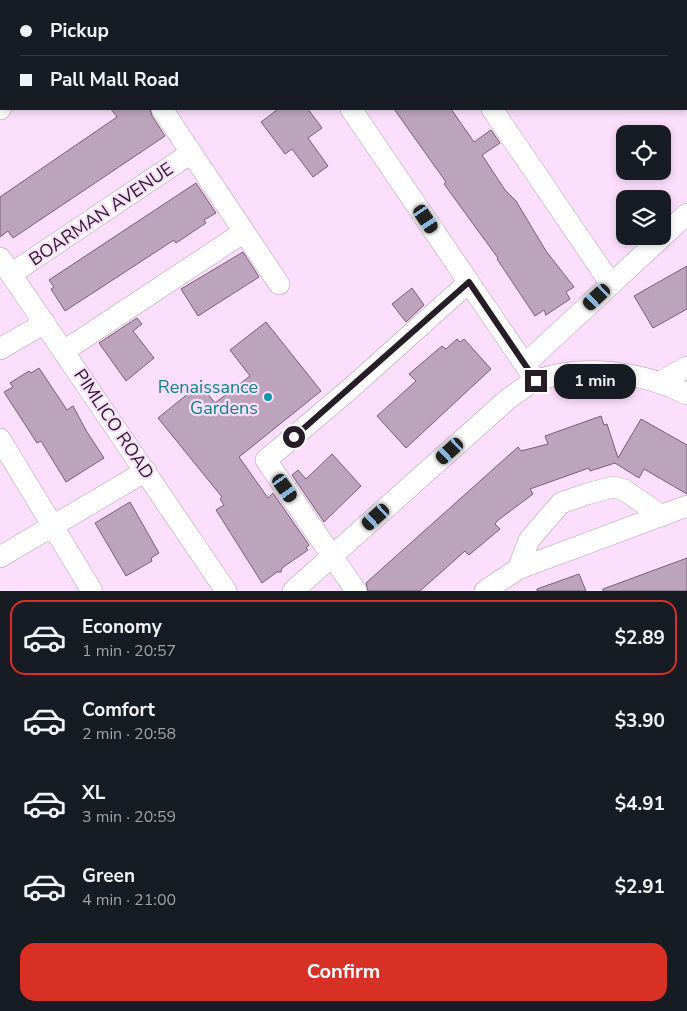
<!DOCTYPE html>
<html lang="en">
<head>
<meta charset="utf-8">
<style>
	:root { --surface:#171b24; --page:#20242c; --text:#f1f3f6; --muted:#9ea1a6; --line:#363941; --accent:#d93025 }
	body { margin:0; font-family:"Nunito Sans",sans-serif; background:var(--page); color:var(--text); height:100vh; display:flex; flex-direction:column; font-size:19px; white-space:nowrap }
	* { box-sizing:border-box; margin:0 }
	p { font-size:16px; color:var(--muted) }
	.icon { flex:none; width:28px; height:28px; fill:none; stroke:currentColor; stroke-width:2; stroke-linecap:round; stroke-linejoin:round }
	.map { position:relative; height:591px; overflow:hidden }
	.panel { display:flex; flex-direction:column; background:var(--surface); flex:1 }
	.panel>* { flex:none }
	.hud { position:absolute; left:0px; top:0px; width:688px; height:110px; box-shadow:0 2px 8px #0003; display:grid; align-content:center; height:110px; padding:0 20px; background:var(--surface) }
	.fabs { position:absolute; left:616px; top:125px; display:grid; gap:10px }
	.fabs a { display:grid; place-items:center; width:55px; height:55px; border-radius:10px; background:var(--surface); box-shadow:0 2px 8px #0003; font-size:25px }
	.end { position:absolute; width:22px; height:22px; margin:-11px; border:6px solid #271d27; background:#fff; box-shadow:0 0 0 2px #fff }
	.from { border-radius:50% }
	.bubble { position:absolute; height:35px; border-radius:15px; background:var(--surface); box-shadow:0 2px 8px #0003; font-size:16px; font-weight:700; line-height:35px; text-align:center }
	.car { position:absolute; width:15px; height:30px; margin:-15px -8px; border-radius:6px; box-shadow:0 0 4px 1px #0007; background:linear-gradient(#222 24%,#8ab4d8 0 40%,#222 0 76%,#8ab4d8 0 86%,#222 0) }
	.hud b { display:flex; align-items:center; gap:18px; height:48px; font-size:19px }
	.hud b+b { border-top:1px solid var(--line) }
	.hud i { width:12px; height:12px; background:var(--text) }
	ul { padding:9px 0 0; list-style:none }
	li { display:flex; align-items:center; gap:15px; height:75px; margin:0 10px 8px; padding:0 10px; border:2px solid transparent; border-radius:15px }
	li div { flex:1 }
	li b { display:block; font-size:19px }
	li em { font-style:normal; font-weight:700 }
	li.active { border-color:var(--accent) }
	li>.icon { width:45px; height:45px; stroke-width:1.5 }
	.action { display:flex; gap:10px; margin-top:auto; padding:10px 20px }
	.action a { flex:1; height:58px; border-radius:15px; background:var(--accent); color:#fff; font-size:20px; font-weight:700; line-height:58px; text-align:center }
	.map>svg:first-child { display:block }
</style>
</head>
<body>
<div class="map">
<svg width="687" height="591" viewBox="0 0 687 591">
	<rect width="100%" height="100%" fill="#fcdffc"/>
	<!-- building -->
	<path fill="#bca4bd" stroke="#775f78" d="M111,109H150L152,116L165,136L13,238L8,231L0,237V197L117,117Z
		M278,109H308L322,128L308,138L328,166L313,177L292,149L285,154L261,122Z
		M394,109H451L474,142L491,130L500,143L482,155L505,190L516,201L546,251L574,287L566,292L570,299L546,315L544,310L535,316L497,259L498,258L444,184L446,182Z
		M196,183L216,213L204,220L206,223L176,243L174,240L65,311L51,289L54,287L49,280Z
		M243,252L259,277L198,316L181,289Z
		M687,266V309L653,328L634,296Z
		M412,288L424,305L406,322L392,304Z
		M137,318L142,324L133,331L154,358L126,381L99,343Z
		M266,322L321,391L239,457L268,498L273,493L309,545L306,548L308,550L282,568L281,572H277L262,583L216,510L224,505L220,499L222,497L158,418L200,384L215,403L250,376L230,350Z
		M457,339L460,342L464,339L491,369L406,448L377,416L416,381L409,374L442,346L446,349Z
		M39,368L67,410L73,406L87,432L104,458L66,482L41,441L37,443L4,392L13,387L10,383L29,371L31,373Z
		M601,416L604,425L607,424L618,458L641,419L687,445V494L644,469L639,478L615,463L590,471L589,468L530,489L533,494L497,521L495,524L500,529L469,555L465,551L420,591H368L366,583L518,447L521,451L548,444L545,436Z
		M332,454L361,486L324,522L292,475L298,470L306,479Z
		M130,502L159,553L151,558L152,561L126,576L95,523Z
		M687,558V591H603V589Z
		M579,574L586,591H537V589Z"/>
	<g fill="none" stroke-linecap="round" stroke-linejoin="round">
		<!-- minor casing -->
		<g stroke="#b89db9" stroke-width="22">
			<path id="minor" d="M90,0V1
				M277,0L278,1
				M418,0V1
				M454,0L459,1
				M635,0V1
				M119,1L121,0
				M686,47H687
				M0,55L1,54
				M0,109L1,108
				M162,109L279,284
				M351,109L536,381
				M492,109L611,284
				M0,258L226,591
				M11,274L191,153
				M0,349L45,323
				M64,351L244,232
				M525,364L687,214
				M660,382L687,367
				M0,439L92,591
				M0,557L146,471
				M518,569L529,540L561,503L587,494L613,487L624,490L662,516
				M293,591L508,399C517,393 527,384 538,380C584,364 643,372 687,394
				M356,591L266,460L350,389L469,282
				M485,591L518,569L687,506"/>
		</g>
		<!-- minor -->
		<use href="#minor" stroke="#fff" stroke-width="21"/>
	</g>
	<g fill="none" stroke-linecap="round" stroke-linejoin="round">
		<!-- route -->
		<path stroke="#271d27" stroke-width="6" d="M294,437L469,282L536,381"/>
	</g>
	<!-- markers -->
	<circle fill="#0f9aa8" stroke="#fcdffc" stroke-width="2" cx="268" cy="397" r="5"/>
	<g text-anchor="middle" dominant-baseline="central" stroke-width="4.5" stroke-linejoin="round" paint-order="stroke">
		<!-- street labels -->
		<g font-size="18" fill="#271d27" stroke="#fcdffc">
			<text transform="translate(101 214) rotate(-34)">BOARMAN AVENUE</text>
			<text transform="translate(114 424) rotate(56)">PIMLICO ROAD</text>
		</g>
		<!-- culture labels -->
		<g font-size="18" fill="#0d838f" stroke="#fcdffc" text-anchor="end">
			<text x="258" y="387">Renaissance<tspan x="258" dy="21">Gardens</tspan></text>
		</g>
	</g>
</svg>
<div class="fabs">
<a><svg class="icon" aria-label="locate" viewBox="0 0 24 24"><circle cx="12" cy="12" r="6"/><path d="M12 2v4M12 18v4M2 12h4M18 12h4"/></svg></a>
<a><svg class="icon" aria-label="layers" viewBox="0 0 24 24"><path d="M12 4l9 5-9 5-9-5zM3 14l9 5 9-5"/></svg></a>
</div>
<i class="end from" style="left:294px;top:437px"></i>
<i class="end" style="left:536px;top:381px"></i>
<div class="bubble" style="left:554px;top:364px;width:82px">1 min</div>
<i class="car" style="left:426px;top:219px;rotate:146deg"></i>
<i class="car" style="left:597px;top:297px;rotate:227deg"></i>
<i class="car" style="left:450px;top:451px;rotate:228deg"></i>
<i class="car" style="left:285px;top:488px;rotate:145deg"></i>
<i class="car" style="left:376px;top:517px;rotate:228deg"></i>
<div class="hud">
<b><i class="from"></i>Pickup</b>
<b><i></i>Pall Mall Road</b>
</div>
</div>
<section class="panel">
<ul>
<li class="active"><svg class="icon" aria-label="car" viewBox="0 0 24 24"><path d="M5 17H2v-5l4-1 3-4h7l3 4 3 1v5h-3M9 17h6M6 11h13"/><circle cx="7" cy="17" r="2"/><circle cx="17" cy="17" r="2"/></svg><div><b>Economy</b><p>1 min · 20:57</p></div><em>$2.89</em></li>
<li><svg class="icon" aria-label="car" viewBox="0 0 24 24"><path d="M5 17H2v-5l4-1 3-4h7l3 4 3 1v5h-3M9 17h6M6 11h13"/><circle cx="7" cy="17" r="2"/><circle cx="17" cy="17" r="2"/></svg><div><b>Comfort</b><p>2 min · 20:58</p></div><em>$3.90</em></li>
<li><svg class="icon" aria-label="car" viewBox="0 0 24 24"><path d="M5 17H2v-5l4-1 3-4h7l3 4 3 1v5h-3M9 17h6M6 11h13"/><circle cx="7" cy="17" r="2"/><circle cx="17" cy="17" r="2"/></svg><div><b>XL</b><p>3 min · 20:59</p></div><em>$4.91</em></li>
<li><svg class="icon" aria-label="car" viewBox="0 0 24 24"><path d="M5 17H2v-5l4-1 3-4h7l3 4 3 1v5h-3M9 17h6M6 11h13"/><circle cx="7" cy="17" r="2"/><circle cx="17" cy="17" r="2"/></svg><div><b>Green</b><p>4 min · 21:00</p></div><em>$2.91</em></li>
</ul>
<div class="action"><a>Confirm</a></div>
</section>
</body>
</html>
